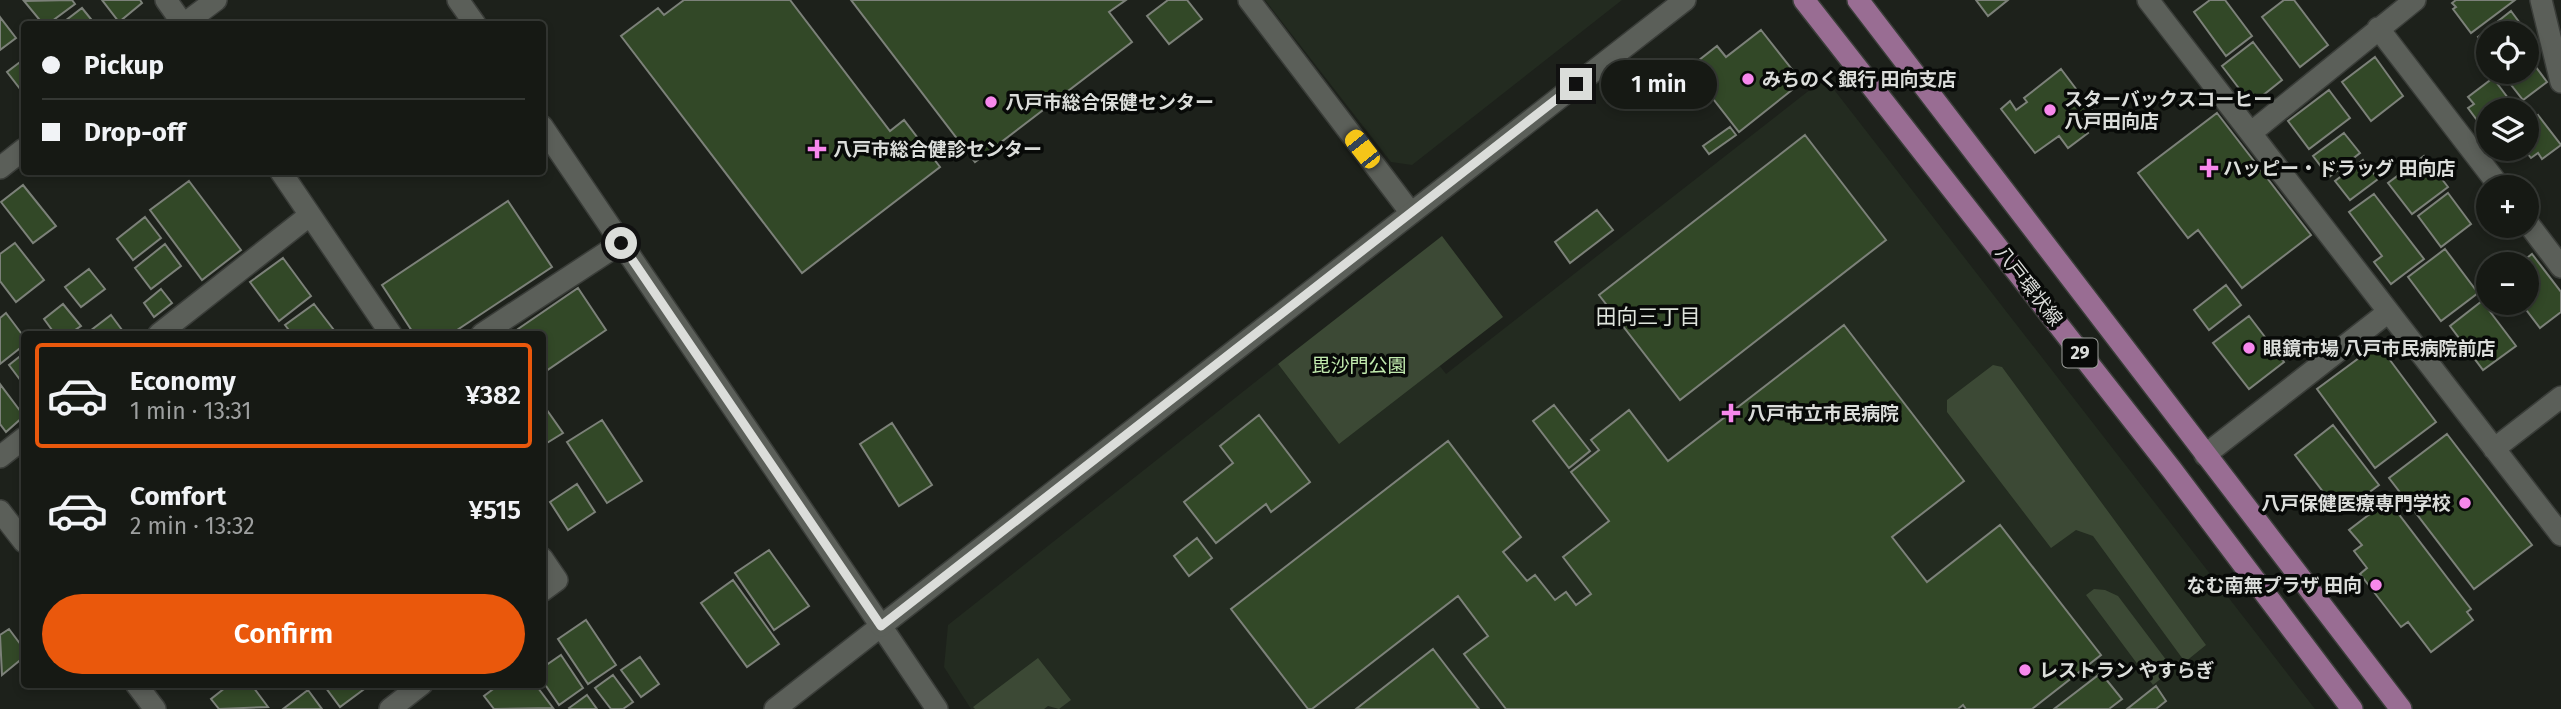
<!DOCTYPE html>
<html lang="en">
<head>
<meta charset="utf-8">
<style>
	:root { --surface:#161914; --page:#232622; --text:#f1f3f6; --muted:#9ea0a0; --line:#353834; --accent:#ea580c }
	body { margin:0; font-family:"Fira Sans","Noto Sans JP",sans-serif; background:var(--page); color:var(--text); height:100vh; display:flex; flex-direction:column; font-size:26px; white-space:nowrap }
	* { box-sizing:border-box; margin:0 }
	p { font-size:23px; color:var(--muted) }
	.icon { flex:none; width:38px; height:38px; fill:none; stroke:currentColor; stroke-width:2; stroke-linecap:round; stroke-linejoin:round }
	.map { position:relative; flex:1; overflow:hidden }
	.panel { position:absolute; left:21px; top:331px; width:525px; height:357px; display:flex; flex-direction:column; background:var(--surface); border-radius:7px; box-shadow:0 4px 10px #0003,0 0 0 2px var(--line) }
	.panel>* { flex:none }
	.hud { position:absolute; left:21px; top:21px; width:525px; height:154px; border-radius:7px; box-shadow:0 4px 10px #0003,0 0 0 2px var(--line); display:grid; align-content:center; height:154px; padding:0 21px; background:var(--surface) }
	.tools { position:absolute; left:2476px; top:21px; display:grid; gap:14px }
	.tools a { display:grid; place-items:center; width:63px; height:63px; border-radius:50%; background:var(--surface); box-shadow:0 4px 10px #0003,0 0 0 2px var(--line); font-size:35px }
	.end { position:absolute; width:32px; height:32px; margin:-16px; border:9px solid #dbddda; background:#111; box-shadow:0 0 0 4px #111 }
	.from { border-radius:50% }
	.bubble { position:absolute; height:49px; border-radius:24px; background:var(--surface); box-shadow:0 4px 10px #0003,0 0 0 2px var(--line); font-size:23px; font-weight:600; line-height:49px; text-align:center }
	.car { position:absolute; width:21px; height:42px; margin:-21px -10px; border-radius:9px; box-shadow:0 0 5px 2px #0007; background:linear-gradient(#f5c518 24%,#345 0 40%,#f5c518 0 76%,#345 0 86%,#f5c518 0) }
	.hud b { display:flex; align-items:center; gap:24px; height:66px; font-size:26px }
	.hud b+b { border-top:2px solid var(--line) }
	.hud i { width:18px; height:18px; background:var(--text) }
	ul { padding:12px 0 0; list-style:none }
	li { display:flex; align-items:center; gap:21px; height:105px; margin:0 14px 10px; padding:0 7px; border:4px solid transparent; border-radius:7px }
	li div { flex:1 }
	li b { display:block; font-size:26px }
	li em { font-style:normal; font-weight:600 }
	li.active { border-color:var(--accent) }
	li>.icon { width:63px; height:63px; stroke-width:1.5 }
	.action { display:flex; gap:14px; margin-top:auto; padding:14px 21px }
	.action a { flex:1; height:80px; border-radius:42px; background:var(--accent); color:#fff; font-size:28px; font-weight:600; line-height:80px; text-align:center }
	.map>svg:first-child { display:block }
</style>
</head>
<body>
<div class="map">
<svg width="2561" height="709" viewBox="0 0 2561 709">
	<rect width="100%" height="100%" fill="#1d211b"/>
	<!-- built -->
	<path fill="#232b20" d="M1265,0H1622L1412,165L1391,162Z
		M1825,78L2315,709H971L944,667L948,625L1278,364L1339,443L1439,365L1446,374Z"/>
	<!-- green -->
	<path fill="#3c4935" d="M1442,236L1503,317L1339,444L1278,364Z
		M1993,365L2002,367L2206,645L2185,662L2093,536L2076,530L2051,548L1947,412V400Z
		M2094,589L2105,590L2118,596L2173,669L2153,685L2086,595Z
		M1038,658L1071,700L1059,709L1048,706L1044,709H975L973,707Z"/>
	<!-- building -->
	<path fill="#324827" stroke="#7c8179" stroke-width="2" d="M72,0L75,4L48,24H43L24,1Z
		M102,0H140L142,3L119,22Z
		M684,0H790L890,131L904,120L940,167L802,273L621,36L658,8L664,15Z
		M851,0H1126L1109,12L1132,42L975,162Z
		M1168,0H1187L1202,19L1169,44L1147,16Z
		M1976,0H2008L1988,16Z
		M2210,0H2225L2252,36L2226,56L2194,12Z
		M2284,0H2294L2328,45L2300,67L2262,17Z
		M2456,0H2515L2471,33L2453,9L2456,7L2452,3Z
		M82,8L95,24H61Z
		M2511,11L2531,38L2527,41V33H2488V51L2478,37Z
		M0,17L16,38L0,50Z
		M1761,30L1802,82L1739,132L1689,68L1717,46L1726,57Z
		M2253,42L2282,80L2257,100L2250,91L2244,95L2222,66Z
		M2527,55L2547,82L2523,100L2501,72H2527Z
		M2375,57L2403,96L2371,121L2342,82Z
		M24,59V94L7,72Z
		M2061,69L2092,110L2079,121L2088,133L2068,148L2059,136L2035,153L2001,109L2010,101L2016,110L2027,102L2024,98Z
		M2493,78L2517,110H2488V128L2485,131L2468,108L2474,104L2468,97Z
		M2329,90L2350,118L2309,149L2288,121Z
		M2217,113L2311,235L2242,288L2198,230L2188,238L2138,173Z
		M2538,115L2561,145L2542,159L2538,153L2531,158L2524,149H2527V123Z
		M1730,127L1736,135L1709,154L1703,146Z
		M2344,133L2360,153L2329,177L2313,156Z
		M1805,135L1886,240L1680,400L1599,295Z
		M2424,156L2448,187L2412,214L2388,183Z
		M2363,160L2378,179L2350,200L2335,181Z
		M189,181L241,250L202,280L150,210Z
		M23,185L56,226L33,243L1,202Z
		M2448,193L2471,224L2441,247L2418,216Z
		M2374,194L2424,259L2391,284L2374,262L2382,256L2349,212Z
		M508,201L552,267L451,334H414L382,285Z
		M1597,210L1613,230L1570,263L1555,242Z
		M145,217L161,238L133,260L117,239Z
		M15,243L44,280L16,302L0,281V254Z
		M165,244L181,266L151,289L135,268Z
		M2445,249L2478,293L2441,321L2408,277Z
		M2532,254L2561,292V312L2540,328L2521,303H2527V264H2519Z
		M283,258L311,296L279,321L250,282Z
		M89,269L105,289L81,307L65,287Z
		M2226,285L2241,305L2209,330L2194,310Z
		M578,288L606,330L546,371L542,365V334H521L518,329Z
		M161,289L172,303L154,317L144,303Z
		M2482,301L2516,346L2483,370L2450,326Z
		M63,304L81,326L69,334H55L44,319Z
		M314,304L337,334H292L285,325Z
		M6,313L24,337V345L0,364V318Z
		M111,315L125,334H86Z
		M2249,316L2284,362L2249,389L2213,343Z
		M1844,325L1964,481L1892,537L1927,582L2000,525L2101,655L2032,709H1966L1963,705L1958,709H1506L1464,654L1488,636L1458,596L1312,709H1308L1231,609L1448,441L1521,537L1503,552L1527,581L1535,575L1555,600L1566,592L1576,605L1591,594L1563,557L1609,521L1571,472L1599,450L1591,440L1629,410L1668,461Z
		M2378,344L2436,422L2375,468L2317,389Z
		M24,353V385L9,365Z
		M0,384L24,416L6,432L0,424Z
		M542,403L563,433L542,446Z
		M1554,405L1590,451L1569,468L1533,421Z
		M1259,415L1310,482L1271,512L1266,504L1216,543L1184,502L1233,463L1220,446Z
		M602,420L642,481L607,503L567,442Z
		M892,423L932,485L899,506L860,444Z
		M2333,425L2379,485L2340,514L2295,455Z
		M2447,434L2532,545L2474,589L2389,478Z
		M577,484L595,512L568,530L550,502Z
		M2388,500L2471,609L2467,612L2473,620L2431,652L2408,622L2401,627L2360,574L2367,568L2354,551L2362,545L2349,530Z
		M1197,538L1212,558L1189,576L1174,556Z
		M769,550L809,606L774,630L735,573Z
		M733,580L779,644L747,667L701,603Z
		M586,620L616,665L588,684L558,639Z
		M9,629L24,649V657L2,675L0,635Z
		M1433,649L1479,709H1356Z
		M561,655L583,688L559,705L542,680V668Z
		M640,657L659,684L641,697L621,670Z
		M2101,673L2122,699L2109,709H2054Z
		M613,675L633,702L623,709H611L595,688Z
		M230,684H251L268,707L219,709L211,699Z
		M323,684H371L340,707Z
		M500,684H535L553,708L494,709L484,696Z
		M2156,686L2166,701L2156,709H2127Z
		M308,690L322,709H283Z
		M587,695L597,709H570L569,708Z"/>
	<g fill="none" stroke-linecap="round" stroke-linejoin="round">
		<!-- street casing -->
		<g stroke="#3a3d39" stroke-width="24">
			<path id="street" d="M166,0L183,24
				M1249,0L1411,213
				M2148,0L2561,535
				M2541,0L2561,82
				M184,24L216,0
				M2378,28L2500,187
				M2252,132L2415,0
				M0,168L24,149
				M281,172L391,334
				M2527,222L2561,267
				M159,334L310,215
				M482,334L621,243
				M2494,449L2561,397
				M2205,455L2387,313
				M0,457L24,438
				M0,511L24,542
				M542,558L557,580L542,591
				M136,684L155,709
				M390,709L422,684
				M775,709L881,626L937,709"/>
		</g>
		<!-- secondary casing -->
		<g stroke="#3a3d39" stroke-width="24">
			<path id="secondary" d="M458,0L475,24
				M542,126L881,626L1685,0"/>
		</g>
		<!-- primary casing -->
		<g stroke="#3a3d39" stroke-width="24">
			<path id="primary" d="M1804,0L2172,470L2352,709
				M1858,0L2401,709"/>
		</g>
		<!-- street -->
		<use href="#street" stroke="#5b5f59" stroke-width="21"/>
		<!-- secondary -->
		<use href="#secondary" stroke="#5b5f59" stroke-width="21"/>
		<!-- primary -->
		<use href="#primary" stroke="#996d93" stroke-width="21"/>
	</g>
	<g fill="none" stroke-linecap="round" stroke-linejoin="round">
		<!-- route -->
		<path stroke="#dbddda" stroke-width="9" d="M621,243L881,626L1576,84"/>
	</g>
	<!-- markers -->
	<g fill="#f788ec" stroke="#080a08" stroke-width="2.5">
		<circle cx="1748" cy="79" r="7"/>
		<circle cx="991" cy="102" r="7"/>
		<circle cx="2050" cy="110" r="7"/>
		<path d="M813.5 138.5h7v7h7v7h-7v7h-7v-7h-7v-7h7z"/>
		<path d="M2205.5 157.5h7v7h7v7h-7v7h-7v-7h-7v-7h7z"/>
		<circle cx="2249" cy="348" r="7"/>
		<path d="M1727.5 402.5h7v7h7v7h-7v7h-7v-7h-7v-7h7z"/>
		<circle cx="2465" cy="503" r="7"/>
		<circle cx="2376" cy="585" r="7"/>
		<circle cx="2025" cy="670" r="7"/>
	</g>
	<g text-anchor="middle" dominant-baseline="central" stroke-width="7" stroke-linejoin="round" paint-order="stroke">
		<!-- shield labels -->
		<rect fill="#080a08" stroke="#9c9e9b" stroke-width="2" x="2062.5" y="338.5" width="35" height="29" rx="5"/>
		<g font-size="18" font-weight="bold" fill="#dbddda">
			<text x="2080" y="353">29</text>
		</g>
		<!-- poi labels -->
		<g font-size="19" font-weight="bold" fill="#dbddda" stroke="#080a08" text-anchor="start">
			<text x="1762" y="79">みちのく銀行 田向支店</text>
			<text x="2064" y="99">スターバックスコーヒー<tspan x="2064" dy="22">八戸田向店</tspan></text>
			<text x="1005" y="102">八戸市総合保健センター</text>
			<text x="833" y="149">八戸市総合健診センター</text>
			<text x="2223" y="168">ハッピー・ドラッグ 田向店</text>
			<text x="2263" y="348">眼鏡市場 八戸市民病院前店</text>
			<text x="1747" y="413">八戸市立市民病院</text>
			<text x="2451" y="503" text-anchor="end">八戸保健医療専門学校</text>
			<text x="2362" y="585" text-anchor="end">なむ南無プラザ 田向</text>
			<text x="2039" y="670">レストラン やすらぎ</text>
		</g>
		<!-- street labels -->
		<g font-size="19" fill="#dbddda" stroke="#080a08">
			<text transform="translate(2029 286) rotate(52)">八戸環状線</text>
		</g>
		<!-- park labels -->
		<g font-size="19" fill="#c1eaae" stroke="#080a08">
			<text x="1359" y="365">毘沙門公園</text>
		</g>
		<!-- neighbourhood labels -->
		<g font-size="21" fill="#dfe4dc" stroke="#080a08">
			<text x="1648" y="317">田向三丁目</text>
		</g>
	</g>
</svg>
<div class="tools">
<a><svg class="icon" aria-label="locate" viewBox="0 0 24 24"><circle cx="12" cy="12" r="6"/><path d="M12 2v4M12 18v4M2 12h4M18 12h4"/></svg></a>
<a><svg class="icon" aria-label="layers" viewBox="0 0 24 24"><path d="M12 4l9 5-9 5-9-5zM3 14l9 5 9-5"/></svg></a>
<a>+</a>
<a>−</a>
</div>
<i class="end from" style="left:621px;top:243px"></i>
<i class="end" style="left:1576px;top:84px"></i>
<div class="bubble" style="left:1601px;top:60px;width:116px">1 min</div>
<i class="car" style="left:1362px;top:149px;rotate:322deg"></i>
<div class="hud">
<b><i class="from"></i>Pickup</b>
<b><i></i>Drop-off</b>
</div>
<section class="panel">
<ul>
<li class="active"><svg class="icon" aria-label="car" viewBox="0 0 24 24"><path d="M5 17H2v-5l4-1 3-4h7l3 4 3 1v5h-3M9 17h6M6 11h13"/><circle cx="7" cy="17" r="2"/><circle cx="17" cy="17" r="2"/></svg><div><b>Economy</b><p>1 min · 13:31</p></div><em>¥382</em></li>
<li><svg class="icon" aria-label="car" viewBox="0 0 24 24"><path d="M5 17H2v-5l4-1 3-4h7l3 4 3 1v5h-3M9 17h6M6 11h13"/><circle cx="7" cy="17" r="2"/><circle cx="17" cy="17" r="2"/></svg><div><b>Comfort</b><p>2 min · 13:32</p></div><em>¥515</em></li>
</ul>
<div class="action"><a>Confirm</a></div>
</section>
</div>
</body>
</html>
